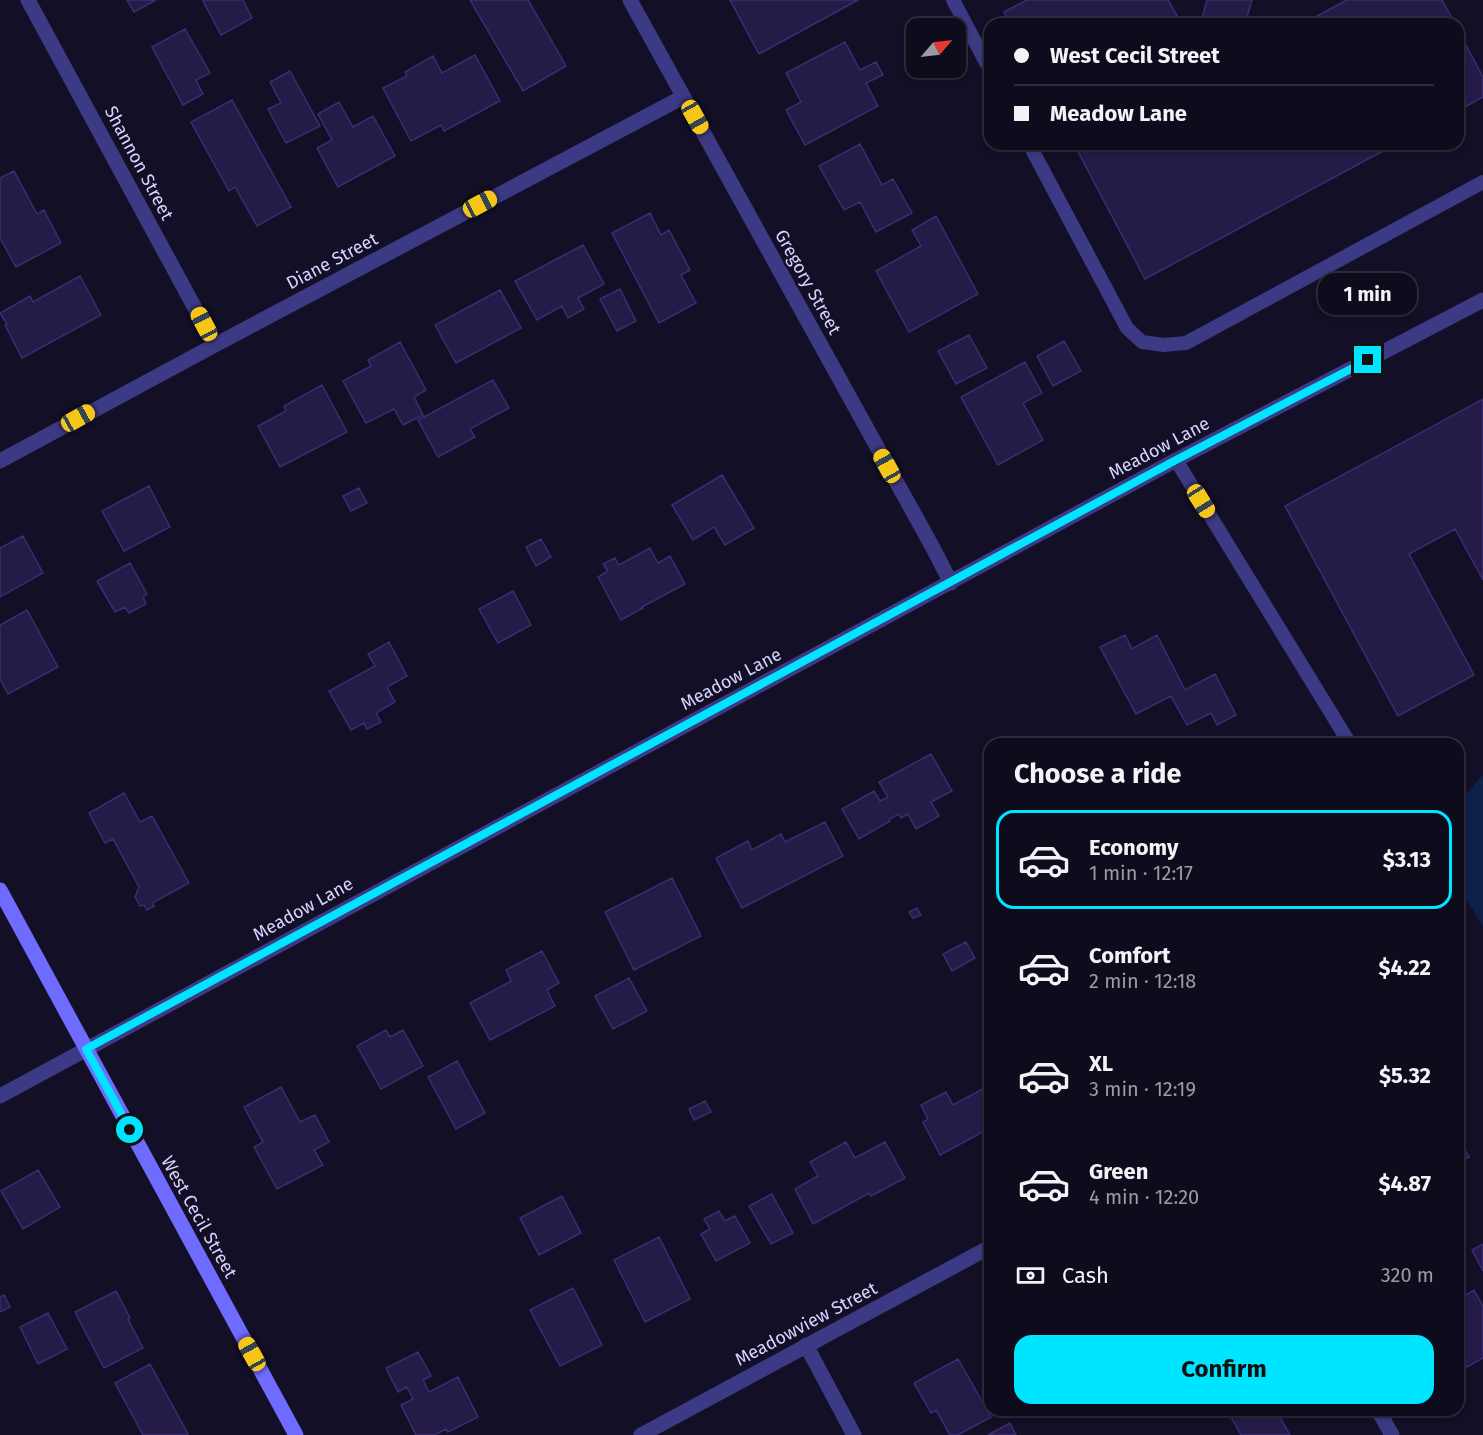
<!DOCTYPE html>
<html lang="en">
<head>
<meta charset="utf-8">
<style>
	:root { --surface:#0e0b1c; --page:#171425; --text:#f1f3f6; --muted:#9b9ba3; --line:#2e2b3b; --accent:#00e5ff }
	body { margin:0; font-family:"Fira Sans",sans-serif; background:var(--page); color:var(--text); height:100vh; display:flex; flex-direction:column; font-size:22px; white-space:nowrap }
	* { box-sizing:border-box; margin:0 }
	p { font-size:20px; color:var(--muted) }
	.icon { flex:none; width:33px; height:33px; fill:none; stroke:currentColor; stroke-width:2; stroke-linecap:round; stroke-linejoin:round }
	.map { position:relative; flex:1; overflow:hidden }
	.side { position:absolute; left:984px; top:738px; width:480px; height:678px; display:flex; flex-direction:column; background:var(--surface); border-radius:18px; box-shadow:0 3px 9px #0003,0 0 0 2px var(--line) }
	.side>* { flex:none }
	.hud { position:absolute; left:984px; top:18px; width:480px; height:132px; border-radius:18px; box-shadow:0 3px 9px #0003,0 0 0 2px var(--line); display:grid; align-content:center; height:132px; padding:0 30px; background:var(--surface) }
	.needle { width:39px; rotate:62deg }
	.controls { position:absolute; left:906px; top:18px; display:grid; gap:12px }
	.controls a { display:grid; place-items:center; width:60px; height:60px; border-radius:12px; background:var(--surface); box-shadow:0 3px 9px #0003,0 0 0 2px var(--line); font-size:30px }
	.end { position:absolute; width:27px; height:27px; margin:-14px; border:8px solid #00e5ff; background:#111; box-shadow:0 0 0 3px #111 }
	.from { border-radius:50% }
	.bubble { position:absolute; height:42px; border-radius:18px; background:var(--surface); box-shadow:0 3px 9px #0003,0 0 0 2px var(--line); font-size:20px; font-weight:700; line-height:42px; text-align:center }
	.car { position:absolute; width:18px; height:36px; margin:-18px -9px; border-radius:8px; box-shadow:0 0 4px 2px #0007; background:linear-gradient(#f5c518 24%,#345 0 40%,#f5c518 0 76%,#345 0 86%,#f5c518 0) }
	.hud b { display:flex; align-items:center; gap:21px; height:57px; font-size:22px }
	.hud b+b { border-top:2px solid var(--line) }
	.hud i { width:15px; height:15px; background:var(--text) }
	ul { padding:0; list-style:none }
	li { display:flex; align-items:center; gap:18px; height:99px; margin:0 12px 9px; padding:0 18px; border:3px solid transparent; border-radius:18px }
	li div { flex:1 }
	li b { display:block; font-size:22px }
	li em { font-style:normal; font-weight:700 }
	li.current { border-color:var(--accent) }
	li>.icon { width:54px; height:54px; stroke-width:1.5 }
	h2 { padding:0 30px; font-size:27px; line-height:72px }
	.pay { display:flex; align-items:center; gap:15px; height:66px; padding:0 30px; font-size:22px }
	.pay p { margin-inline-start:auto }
	.action { display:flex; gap:12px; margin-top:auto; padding:12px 30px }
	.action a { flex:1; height:69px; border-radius:18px; background:var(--accent); color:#111; font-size:24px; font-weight:700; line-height:69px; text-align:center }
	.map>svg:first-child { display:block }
</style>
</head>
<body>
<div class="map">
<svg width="1483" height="1435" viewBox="0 0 1483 1435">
	<rect width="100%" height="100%" fill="#130f26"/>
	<!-- water -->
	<path fill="#0c2248" d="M1483,775V926L1458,887V803Z"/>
	<!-- building -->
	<path fill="#241b47" stroke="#3b2d73" stroke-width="1.5" d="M127,0H156L134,12Z
		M206,0H243L252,18L221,35L203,1Z
		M470,0H528L566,66L523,91Z
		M730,0H858L759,54Z
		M1027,0H1168L1182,24H1011L1004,12Z
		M1207,0H1252L1245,24H1191L1202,18Z
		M1347,0H1442L1455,24H1302Z
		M185,29L210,73L196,80L203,94L183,105L152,47Z
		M1458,30L1483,77V97L1458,111Z
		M845,42L860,70L876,62L883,75L866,83L878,106L805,145L786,110L801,102L786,73Z
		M475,55L500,101L444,131L441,125L411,141L383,88L407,76L405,72L433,56L442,73Z
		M290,71L320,126L286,143L268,109L281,103L270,82Z
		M232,100L291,207L257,226L235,187L229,191L191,122Z
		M339,102L353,127L373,116L395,156L338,187L317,148L332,140L318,114Z
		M860,144L882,185L893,179L912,213L876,232L860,202L844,210L819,166Z
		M1074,144H1396L1145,279Z
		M14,171L37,214L44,210L61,243L16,267L0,238V178Z
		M650,213L661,235L669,230L690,270L681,275L696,303L659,323L612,233Z
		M936,216L978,294L909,332L876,271L921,246L912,230Z
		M583,245L604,284L578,298L584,309L568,318L562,306L537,320L515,281Z
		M80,276L101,315L22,358L5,325L7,324L0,313L30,296L33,302Z
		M620,289L636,321L617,331L600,299Z
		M500,290L521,328L456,363L435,325Z
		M969,335L987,368L956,384L938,351Z
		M1064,341L1081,371L1053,386L1037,356Z
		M400,342L426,390L414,397L423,415L403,425L394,409L366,423L343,381L371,366L368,360Z
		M1025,362L1042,393L1023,403L1043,440L998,465L961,397Z
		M493,380L509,408L470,429L475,437L438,457L418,420Z
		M322,385L347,432L280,467L258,426L286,411L284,406Z
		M1483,399V580L1455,529L1409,554L1474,675L1398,716L1285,506Z
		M722,475L754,528L725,545L714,527L693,540L672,505Z
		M149,486L170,527L124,551L102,511Z
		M359,488L367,503L351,511L343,496Z
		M23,536L43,573L0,597V548Z
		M541,539L551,557L536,566L526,547Z
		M650,548L658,563L670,556L685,584L642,607L643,608L621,620L598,577L608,571L603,564L615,558L619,565Z
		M130,563L147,594L143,597L146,604L129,613L125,607L115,612L97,581Z
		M513,591L531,625L498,643L479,609Z
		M27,610L58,667L8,694L0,679V625Z
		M1125,635L1132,649L1157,635L1185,690L1215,674L1236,715L1217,725L1211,713L1187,725L1171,696L1136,714L1100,647Z
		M389,642L407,676L387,687L395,702L376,713L381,722L367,729L364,723L351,730L329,691L375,666L368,654Z
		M931,754L952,791L931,802L939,816L916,829L908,814L901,818L899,814L889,819L890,821L859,839L842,809L874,791L880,801L888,797L879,782Z
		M124,793L140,822L152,816L189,883L152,903L154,906L147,910L144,905L140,906L135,897L139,887L113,839L105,843L89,813Z
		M825,822L843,856L742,908L716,858L748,841L752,850L781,834L785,842Z
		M672,878L701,936L634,970L605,912Z
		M917,908L921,915L913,918L909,912Z
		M966,942L975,958L952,971L943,954Z
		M542,951L559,983L547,990L555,1006L490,1040L470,1003L511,981L506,970Z
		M629,978L647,1011L613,1029L595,996Z
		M386,1030L390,1037L403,1030L423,1066L381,1089L357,1046Z
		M457,1061L485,1113L456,1129L428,1077Z
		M990,1085V1128L940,1155L923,1122L928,1119L921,1105L946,1092L953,1105Z
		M281,1087L300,1122L315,1115L329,1142L314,1150L323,1165L277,1189L254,1147L263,1142L244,1107Z
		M705,1101L711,1112L694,1120L689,1109Z
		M1458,1136L1469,1157L1458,1163Z
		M846,1142L855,1158L885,1142L905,1178L871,1196L869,1193L813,1224L795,1189L818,1176L810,1162Z
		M38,1170L60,1207L23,1229L1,1191Z
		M772,1194L793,1233L771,1244L749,1206Z
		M562,1196L581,1233L539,1255L520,1218Z
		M719,1211L725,1221L735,1216L750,1243L716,1261L701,1234L710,1229L704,1219Z
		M659,1237L690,1299L645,1322L614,1260Z
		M1483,1244V1271L1472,1250Z
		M573,1288L602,1345L560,1366L530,1310Z
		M1474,1290L1483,1306V1358L1467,1367L1458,1352V1300Z
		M116,1291L130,1318L128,1319L143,1348L104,1368L75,1312Z
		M4,1295L10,1307L0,1312V1297Z
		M48,1313L67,1349L38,1364L20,1327Z
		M418,1352L431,1376L423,1380L429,1392L458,1377L478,1417L448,1432L446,1429L434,1435H416L401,1405L413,1399L407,1387L398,1392L386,1368Z
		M958,1359L991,1417L958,1435H950L936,1410L931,1413L914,1383Z
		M150,1364L188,1434L186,1435H143L115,1383Z
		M1227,1410H1276L1290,1435H1241Z
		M1010,1423L1016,1435H988Z"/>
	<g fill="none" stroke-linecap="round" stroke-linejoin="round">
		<!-- lane -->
		<path stroke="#3d3a85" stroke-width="14" d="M953,0L990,70
			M1029,144L1127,328L1142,342L1164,345L1186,343L1483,182
			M1176,460L1350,744"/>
		<!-- street -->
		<path stroke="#3d3a85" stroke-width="15" d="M28,0L215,345
			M630,0L933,548L951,583
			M0,461L215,345L683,97
			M0,1096L1176,460L1483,300
			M806,1345L854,1435
			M1378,1410L1392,1435
			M641,1435L990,1247"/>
		<!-- secondary -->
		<path stroke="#6f6bff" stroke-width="15" d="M0,890L296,1435"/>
	</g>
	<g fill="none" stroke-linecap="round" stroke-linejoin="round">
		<!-- route -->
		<path stroke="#00e5ff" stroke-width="8" d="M130,1130L86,1049L1176,460L1368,360"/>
	</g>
	<g text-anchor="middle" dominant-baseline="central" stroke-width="5" stroke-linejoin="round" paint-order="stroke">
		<!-- street labels -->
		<g font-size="18" fill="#d9d4ff" stroke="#130f26">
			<text transform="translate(139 163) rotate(62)">Shannon Street</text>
			<text transform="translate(332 261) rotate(-28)">Diane Street</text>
			<text transform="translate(808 282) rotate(61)">Gregory Street</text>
			<text transform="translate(1159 448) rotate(-28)">Meadow Lane</text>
			<text transform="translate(731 679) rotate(-28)">Meadow Lane</text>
			<text transform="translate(303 909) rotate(-29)">Meadow Lane</text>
			<text transform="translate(199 1217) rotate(61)">West Cecil Street</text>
			<text transform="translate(806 1324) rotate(-28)">Meadowview Street</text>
		</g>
	</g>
</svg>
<div class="controls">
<a><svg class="needle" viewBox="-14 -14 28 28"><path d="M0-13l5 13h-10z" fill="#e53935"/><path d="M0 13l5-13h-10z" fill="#9b9ba3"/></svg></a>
</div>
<i class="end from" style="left:130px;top:1130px"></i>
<i class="end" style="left:1368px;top:360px"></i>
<div class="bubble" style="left:1318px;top:273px;width:99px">1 min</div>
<i class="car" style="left:695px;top:117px;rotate:151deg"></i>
<i class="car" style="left:480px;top:204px;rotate:62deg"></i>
<i class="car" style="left:204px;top:324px;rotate:332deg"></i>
<i class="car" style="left:78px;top:418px;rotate:61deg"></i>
<i class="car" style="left:887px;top:466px;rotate:331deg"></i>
<i class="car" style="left:1201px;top:501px;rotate:148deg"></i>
<i class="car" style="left:252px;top:1354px;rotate:331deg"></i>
<div class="hud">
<b><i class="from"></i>West Cecil Street</b>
<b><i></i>Meadow Lane</b>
</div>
<section class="side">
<h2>Choose a ride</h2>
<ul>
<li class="current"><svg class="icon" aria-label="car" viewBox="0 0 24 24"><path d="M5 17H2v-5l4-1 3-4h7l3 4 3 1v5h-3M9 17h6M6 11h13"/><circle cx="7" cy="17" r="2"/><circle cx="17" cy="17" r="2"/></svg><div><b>Economy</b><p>1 min · 12:17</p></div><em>$3.13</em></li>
<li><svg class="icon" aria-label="car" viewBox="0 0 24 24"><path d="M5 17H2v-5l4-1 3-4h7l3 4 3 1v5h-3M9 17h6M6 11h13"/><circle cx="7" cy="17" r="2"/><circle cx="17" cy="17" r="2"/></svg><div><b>Comfort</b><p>2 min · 12:18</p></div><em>$4.22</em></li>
<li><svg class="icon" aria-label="car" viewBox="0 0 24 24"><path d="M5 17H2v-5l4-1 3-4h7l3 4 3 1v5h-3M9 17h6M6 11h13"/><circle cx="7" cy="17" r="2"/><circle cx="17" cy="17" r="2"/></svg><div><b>XL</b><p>3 min · 12:19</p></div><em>$5.32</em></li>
<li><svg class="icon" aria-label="car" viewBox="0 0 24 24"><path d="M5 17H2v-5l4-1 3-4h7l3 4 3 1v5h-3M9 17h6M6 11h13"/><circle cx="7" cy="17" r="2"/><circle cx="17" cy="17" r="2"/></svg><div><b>Green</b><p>4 min · 12:20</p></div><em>$4.87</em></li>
</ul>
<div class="pay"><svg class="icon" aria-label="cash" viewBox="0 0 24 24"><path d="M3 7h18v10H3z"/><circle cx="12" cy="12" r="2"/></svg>Cash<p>320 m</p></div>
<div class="action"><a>Confirm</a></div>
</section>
</div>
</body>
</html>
